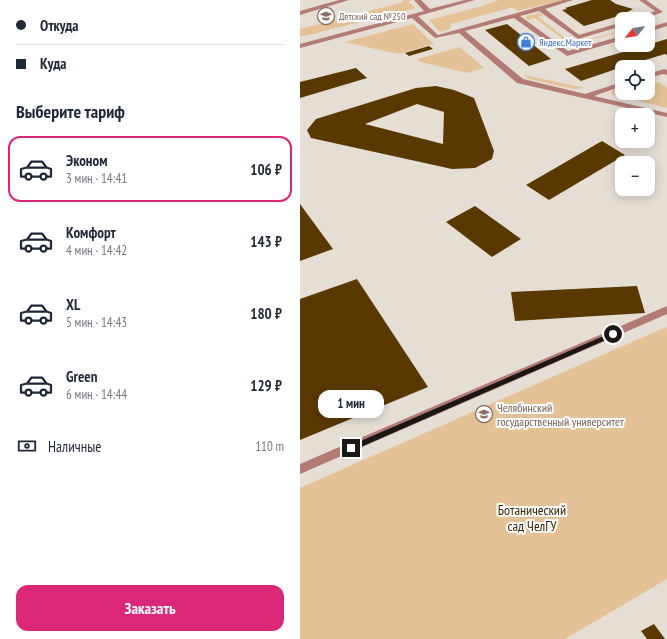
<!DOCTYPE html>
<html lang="ru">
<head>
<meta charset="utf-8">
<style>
	:root { --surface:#fff; --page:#f6f6f7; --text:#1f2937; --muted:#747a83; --line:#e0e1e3; --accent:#db2777 }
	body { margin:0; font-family:"PT Sans Narrow",sans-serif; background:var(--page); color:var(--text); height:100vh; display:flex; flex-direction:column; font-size:15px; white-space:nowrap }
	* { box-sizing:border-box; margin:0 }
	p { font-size:13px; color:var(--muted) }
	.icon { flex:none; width:22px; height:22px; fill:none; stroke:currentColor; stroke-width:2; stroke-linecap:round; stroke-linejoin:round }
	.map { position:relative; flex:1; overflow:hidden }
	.details { display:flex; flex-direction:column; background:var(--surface); width:300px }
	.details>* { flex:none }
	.banner { display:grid; align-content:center; height:88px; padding:0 16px; background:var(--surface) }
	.needle { width:26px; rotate:240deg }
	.buttons { position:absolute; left:315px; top:12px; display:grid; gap:8px }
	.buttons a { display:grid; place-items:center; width:40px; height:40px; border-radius:8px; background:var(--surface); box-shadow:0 2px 10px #0003; font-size:20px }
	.end { position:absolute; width:18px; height:18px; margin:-9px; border:5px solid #1a1714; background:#fff; box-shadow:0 0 0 2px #fff }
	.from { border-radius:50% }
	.bubble { position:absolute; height:28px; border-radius:12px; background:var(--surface); box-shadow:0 2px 10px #0003; font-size:13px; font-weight:600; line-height:28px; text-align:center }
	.banner b { display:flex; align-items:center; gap:14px; height:38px; font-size:15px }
	.banner b+b { border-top:1px solid var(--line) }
	.banner i { width:10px; height:10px; background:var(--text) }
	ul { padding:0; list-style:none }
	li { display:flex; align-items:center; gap:12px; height:66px; margin:0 8px 6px; padding:0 8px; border:2px solid transparent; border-radius:12px }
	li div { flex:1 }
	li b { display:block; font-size:15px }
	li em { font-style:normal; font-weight:600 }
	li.on { border-color:var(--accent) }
	li>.icon { width:36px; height:36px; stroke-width:1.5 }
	h2 { padding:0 16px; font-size:18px; line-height:48px }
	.pay { display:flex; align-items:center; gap:10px; height:44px; padding:0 16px; font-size:15px }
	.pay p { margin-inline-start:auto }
	.button { display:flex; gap:8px; margin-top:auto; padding:8px 16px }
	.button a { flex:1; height:46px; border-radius:12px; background:var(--accent); color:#fff; font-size:16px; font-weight:600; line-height:46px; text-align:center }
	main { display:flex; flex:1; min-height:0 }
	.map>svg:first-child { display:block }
</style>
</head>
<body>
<main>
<section class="details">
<div class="banner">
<b><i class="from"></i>Откуда</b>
<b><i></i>Куда</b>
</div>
<h2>Выберите тариф</h2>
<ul>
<li class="on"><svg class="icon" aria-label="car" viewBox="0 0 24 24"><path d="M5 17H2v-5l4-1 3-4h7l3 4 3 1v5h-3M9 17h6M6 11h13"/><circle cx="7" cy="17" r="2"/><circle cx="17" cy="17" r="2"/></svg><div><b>Эконом</b><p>3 мин · 14:41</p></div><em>106 ₽</em></li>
<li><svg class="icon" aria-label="car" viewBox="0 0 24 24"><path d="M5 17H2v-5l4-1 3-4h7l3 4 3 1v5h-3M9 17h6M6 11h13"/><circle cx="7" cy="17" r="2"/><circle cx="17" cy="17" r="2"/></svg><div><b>Комфорт</b><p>4 мин · 14:42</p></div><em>143 ₽</em></li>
<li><svg class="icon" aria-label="car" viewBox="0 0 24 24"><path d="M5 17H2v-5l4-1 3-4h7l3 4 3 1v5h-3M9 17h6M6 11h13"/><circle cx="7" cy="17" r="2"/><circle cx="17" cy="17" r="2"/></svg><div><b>XL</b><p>5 мин · 14:43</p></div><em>180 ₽</em></li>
<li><svg class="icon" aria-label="car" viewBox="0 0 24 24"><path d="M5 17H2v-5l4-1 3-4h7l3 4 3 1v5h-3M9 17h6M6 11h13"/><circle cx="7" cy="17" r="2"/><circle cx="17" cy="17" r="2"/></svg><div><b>Green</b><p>6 мин · 14:44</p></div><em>129 ₽</em></li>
</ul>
<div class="pay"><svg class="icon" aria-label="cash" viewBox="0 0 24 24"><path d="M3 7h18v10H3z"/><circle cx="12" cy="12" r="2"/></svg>Наличные<p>110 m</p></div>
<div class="button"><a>Заказать</a></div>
</section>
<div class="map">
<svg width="367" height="639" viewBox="0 0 367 639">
	<rect width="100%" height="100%" fill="#e4ded5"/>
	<!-- green -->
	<path fill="#e4c296" d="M102,0H111L108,2L116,8L0,37V29L104,2Z
		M198,0H263L218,11L213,7L151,24L150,29L140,32L129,20L183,6Z
		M239,13L244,15L238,17L273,44L322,30V31L272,46L235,18L228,20L226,19V16Z
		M113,24L134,44L98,54L45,42Z
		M160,47L184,68L167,73L121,62L117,59Z
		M224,75L285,88L274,89L229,79Z
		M353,81L356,83L359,82L367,88V108L335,100L336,98L320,94L319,96L313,95L311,92L314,89C323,96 337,93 348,93V83Z
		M366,327L367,329V579L265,639H0V488Z"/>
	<!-- building -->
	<path fill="#593901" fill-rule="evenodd" d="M292,0H310L316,4L333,9L322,15L284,26L262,10L267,9L265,8Z
		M207,24L251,59L229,66L185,30Z
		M367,39V55L365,54L322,67L281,81L265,69Z
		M129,46L133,49L109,56L105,53Z
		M56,68L67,78L0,98V82Z
		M136,86L154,90L174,98L194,151L192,159L175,168L152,169L11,138L7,130L16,119L116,88ZM117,104L144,112L143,144L65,124Z
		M302,141L325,155L249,200L226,185Z
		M0,204L33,249L0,261Z
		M175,206L221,239L192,257L146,222Z
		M57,279L128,387L0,440V299Z
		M337,286L345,313L215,321L211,292Z
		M354,624L365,639H347L341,631Z"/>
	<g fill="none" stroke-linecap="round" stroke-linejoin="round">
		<!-- minor -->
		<path fill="#b37b74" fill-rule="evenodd" d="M39,0H49L0,15V11Z
			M114,0H121L130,9L165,0H175L118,16L138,35L263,0H273L245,9L279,35L322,22V26L278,39L239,11L220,16L268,51L322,36V40L267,56L214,18L165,31L223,79L285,94L322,82V86L294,96L367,113V117L217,83L159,33L135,38L112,18L0,48V44L124,11Z
			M339,0H346L363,12L344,19H334L355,11Z
			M367,22V26L348,32V28Z
			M364,69L367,70V75L363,74L348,78V74Z
			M367,306V314L0,474V464Z"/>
	</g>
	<!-- route -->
	<path fill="#1a1714" d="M313,332L316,334L315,336L54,450H49L48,448L49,446Z"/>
	<!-- icons -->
	<defs>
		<g id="school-ring" transform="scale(0.9)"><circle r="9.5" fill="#fff" stroke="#8d6e63" stroke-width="1.5"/><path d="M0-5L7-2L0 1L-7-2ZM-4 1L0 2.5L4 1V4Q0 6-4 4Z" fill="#8d6e63"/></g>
		<g id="shop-ring" transform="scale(0.9)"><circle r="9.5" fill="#fff" stroke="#3f7fe0" stroke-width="1.5"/><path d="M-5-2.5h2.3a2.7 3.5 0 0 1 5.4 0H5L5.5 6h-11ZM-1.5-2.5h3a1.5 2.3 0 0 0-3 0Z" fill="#3f7fe0"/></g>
		<g id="university-ring" transform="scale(0.9)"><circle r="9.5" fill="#fff" stroke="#8d6e63" stroke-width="1.5"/><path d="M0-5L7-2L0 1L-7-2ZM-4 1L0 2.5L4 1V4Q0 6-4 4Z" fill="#8d6e63"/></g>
	</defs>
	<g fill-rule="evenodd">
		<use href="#school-ring" x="26" y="16"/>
		<use href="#shop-ring" x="226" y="42"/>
		<use href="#university-ring" x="184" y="414"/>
	</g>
	<g text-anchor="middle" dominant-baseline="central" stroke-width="4" stroke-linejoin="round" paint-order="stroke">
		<!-- far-education labels -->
		<g font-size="10" fill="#785e54" stroke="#fff" text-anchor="start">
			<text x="39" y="16">Детский сад №250</text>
		</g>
		<!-- far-shop labels -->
		<g font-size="10" fill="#366cbe" stroke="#fff" text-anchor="start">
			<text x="239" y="42">Яндекс.Маркет</text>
		</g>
		<!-- education labels -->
		<g font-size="12" fill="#785e54" stroke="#fff" text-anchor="start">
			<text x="197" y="407">Челябинский<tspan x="197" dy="14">государственный университет</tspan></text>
		</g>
		<!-- near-park labels -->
		<g font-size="14" fill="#3a2609" stroke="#fff">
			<text x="232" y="510">Ботанический<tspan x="232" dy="16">сад ЧелГУ</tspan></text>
		</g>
	</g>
</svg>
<div class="buttons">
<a><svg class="needle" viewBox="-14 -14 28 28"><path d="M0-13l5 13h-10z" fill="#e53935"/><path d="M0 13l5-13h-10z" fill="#747a83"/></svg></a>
<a><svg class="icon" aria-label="locate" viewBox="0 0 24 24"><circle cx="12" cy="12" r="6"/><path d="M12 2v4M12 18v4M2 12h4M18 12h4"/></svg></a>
<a>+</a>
<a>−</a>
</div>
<i class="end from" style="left:313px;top:334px"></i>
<i class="end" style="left:51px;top:448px"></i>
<div class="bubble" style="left:18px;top:390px;width:66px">1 мин</div>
</div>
</main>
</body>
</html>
